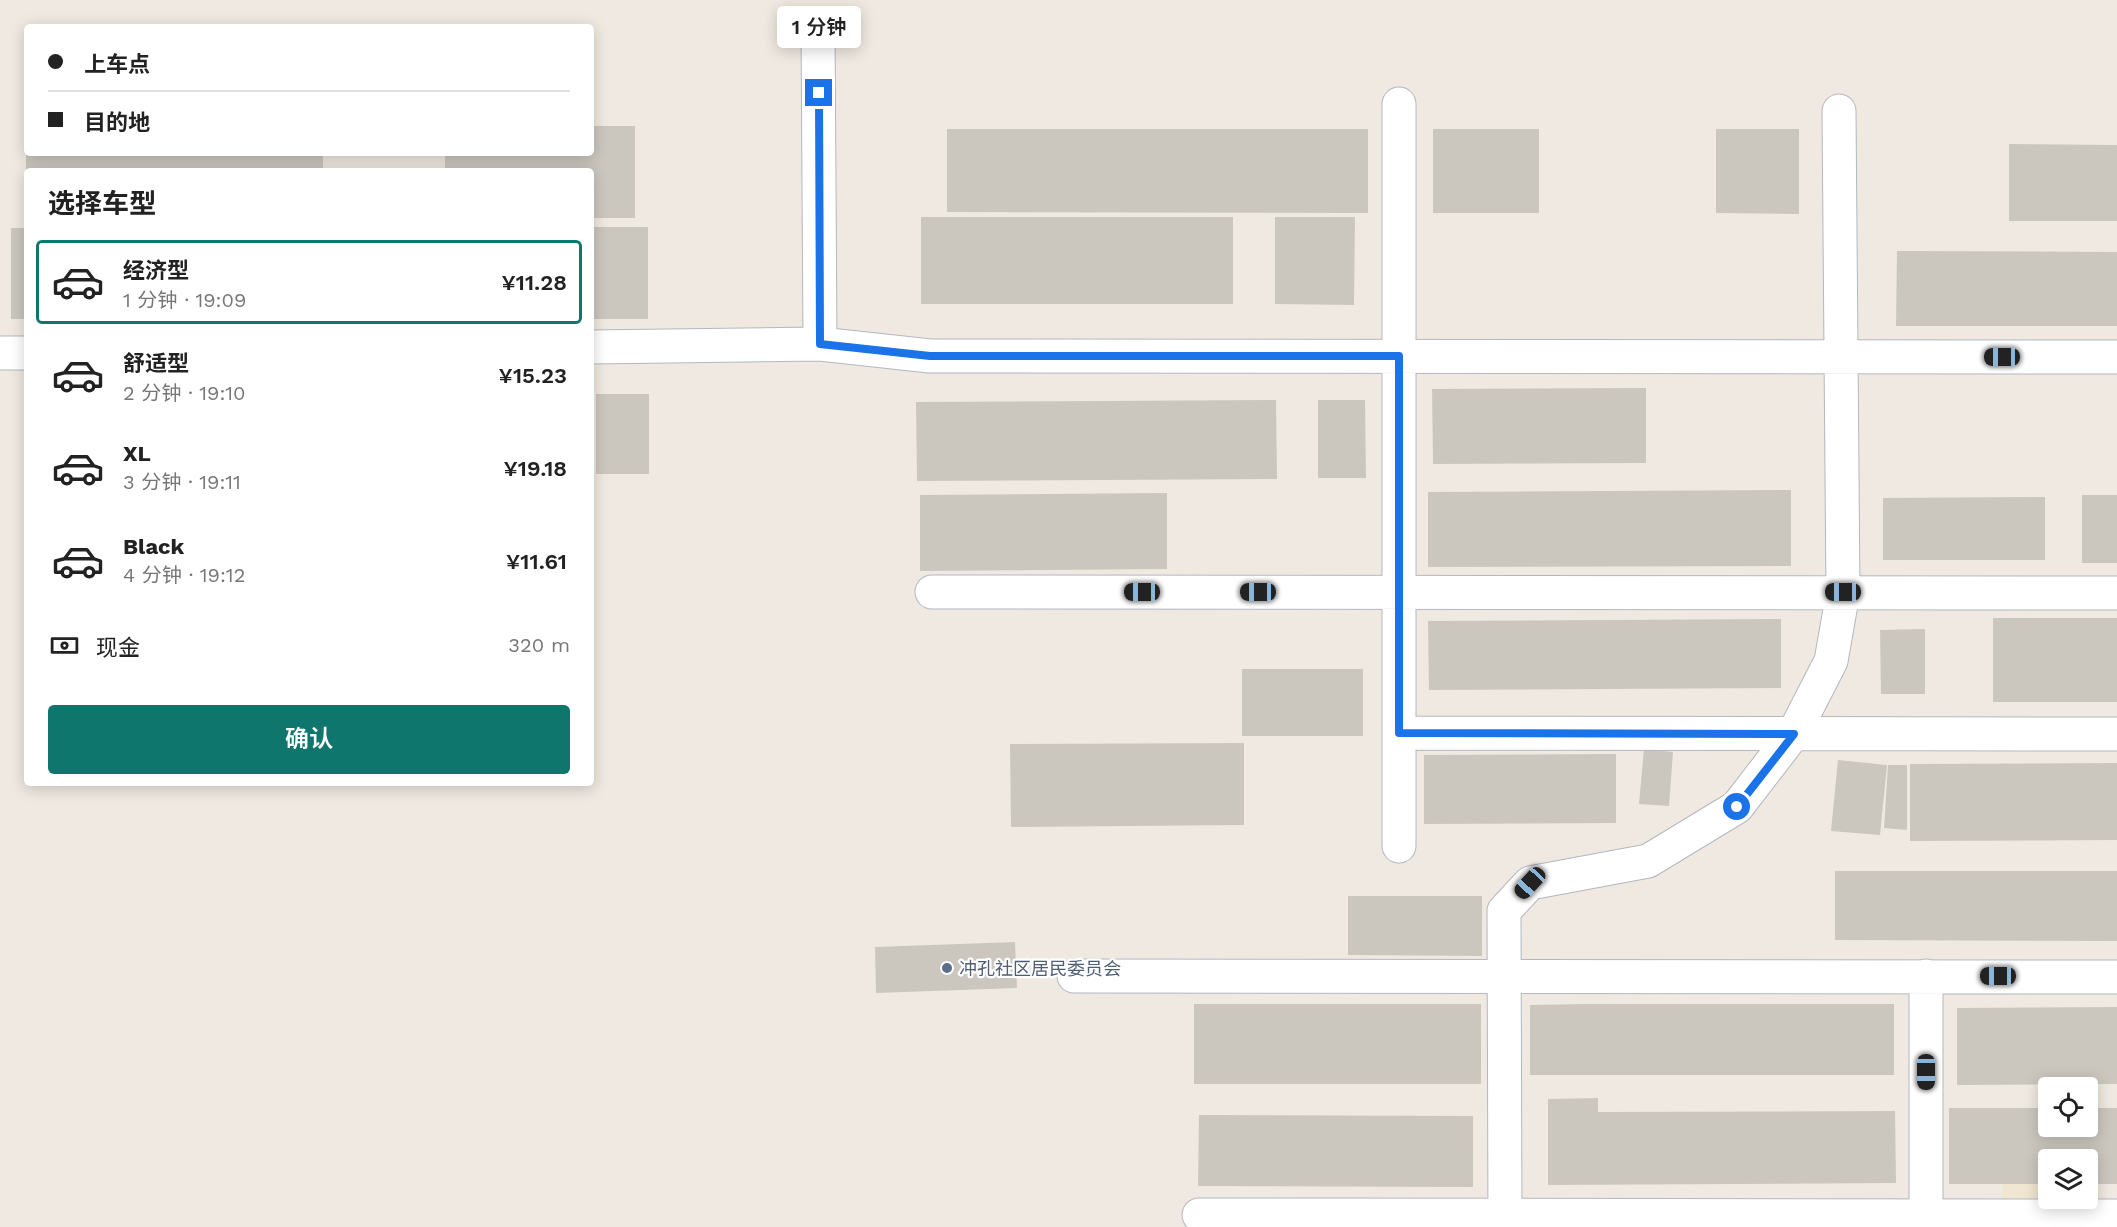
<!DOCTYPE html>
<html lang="zh">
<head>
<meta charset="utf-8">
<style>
	:root { --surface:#fff; --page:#f6f6f6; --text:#222; --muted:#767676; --line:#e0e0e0; --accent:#0f766e }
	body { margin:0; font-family:"Work Sans","Noto Sans SC",sans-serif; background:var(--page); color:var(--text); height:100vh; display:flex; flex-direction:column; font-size:22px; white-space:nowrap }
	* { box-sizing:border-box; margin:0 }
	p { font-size:20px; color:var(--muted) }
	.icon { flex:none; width:33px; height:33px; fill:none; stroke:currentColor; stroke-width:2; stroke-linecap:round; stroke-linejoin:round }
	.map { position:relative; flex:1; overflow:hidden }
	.panel { position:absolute; left:24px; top:168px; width:570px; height:618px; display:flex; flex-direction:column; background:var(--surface); border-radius:6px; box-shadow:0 3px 15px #0003 }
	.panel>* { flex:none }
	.banner { position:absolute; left:24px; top:24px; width:570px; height:132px; border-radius:6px; box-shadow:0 3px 15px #0003; display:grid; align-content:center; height:132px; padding:0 24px; background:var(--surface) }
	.fabs { position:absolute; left:2038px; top:1077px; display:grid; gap:12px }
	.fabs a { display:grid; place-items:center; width:60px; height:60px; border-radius:6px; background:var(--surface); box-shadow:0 3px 15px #0003; font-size:30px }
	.end { position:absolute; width:27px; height:27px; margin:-14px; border:8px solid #1a73e8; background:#fff; box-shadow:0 0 0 3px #fff }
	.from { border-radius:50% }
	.bubble { position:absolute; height:42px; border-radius:6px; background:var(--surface); box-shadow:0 3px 15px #0003; font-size:20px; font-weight:600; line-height:42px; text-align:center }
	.car { position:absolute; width:18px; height:36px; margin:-18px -9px; border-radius:8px; box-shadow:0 0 4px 2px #0007; background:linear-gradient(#222 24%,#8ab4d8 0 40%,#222 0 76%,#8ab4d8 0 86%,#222 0) }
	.banner b { display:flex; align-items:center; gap:21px; height:57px; font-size:22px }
	.banner b+b { border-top:2px solid var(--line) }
	.banner i { width:15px; height:15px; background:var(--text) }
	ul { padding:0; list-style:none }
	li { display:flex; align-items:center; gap:18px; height:84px; margin:0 12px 9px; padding:0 12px; border:3px solid transparent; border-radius:6px }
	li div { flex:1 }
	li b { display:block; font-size:22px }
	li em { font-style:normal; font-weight:600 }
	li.selected { border-color:var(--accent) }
	li>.icon { width:54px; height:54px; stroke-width:1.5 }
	h2 { padding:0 24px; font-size:27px; line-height:72px }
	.pay { display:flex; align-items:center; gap:15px; height:66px; padding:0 24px; font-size:22px }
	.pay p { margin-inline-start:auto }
	.primary-button { display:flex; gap:12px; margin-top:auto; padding:12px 24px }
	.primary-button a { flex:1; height:69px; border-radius:6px; background:var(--accent); color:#fff; font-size:24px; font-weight:600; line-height:69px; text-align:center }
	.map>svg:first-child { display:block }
</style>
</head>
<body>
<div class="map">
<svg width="2117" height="1227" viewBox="0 0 2117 1227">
	<rect width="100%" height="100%" fill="#efe9e1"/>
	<!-- education -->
	<path fill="#f0e6d1" d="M2002,1108L2049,1160V1198L2064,1199V1200L2002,1201Z"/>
	<!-- building -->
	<path fill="#cbc7bf" d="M591,126H635V218H591V171H445V153H591Z
		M947,129H1368V213L947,212Z
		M1433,129H1539V213H1433Z
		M1716,129H1799V214L1716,213Z
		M2009,144L2117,145V221H2009Z
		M26,153H323V171H26Z
		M921,217H1233V304H921Z
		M1275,217H1355L1354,305L1275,304Z
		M591,227H648V319H591Z
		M11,228H27V319H11Z
		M1897,251L2117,252V326H1896Z
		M1646,388V463L1433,464L1432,389Z
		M596,394H649V474H596Z
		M1276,400L1277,479L917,481L916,402Z
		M1318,400H1365L1366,478H1318Z
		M1791,490V566L1428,567V492Z
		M1167,493V569L920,571V495Z
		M2082,495H2117V563H2082Z
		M2045,497V560H1883V498Z
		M1993,618H2117V702H1993Z
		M1781,619V688L1429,690L1428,621Z
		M1925,629V694H1881L1880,630Z
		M1242,669H1363V736H1242Z
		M1244,743V825L1011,827L1010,744Z
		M1644,749L1673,752L1669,806L1639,804Z
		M1616,754V823L1424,824V755Z
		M1838,760L1887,765L1880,835L1831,831Z
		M2117,763V840L1910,841V764Z
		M1888,765H1907V830L1884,828Z
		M1835,871H2117V941L1835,940Z
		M1348,896H1482V956L1348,955Z
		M1015,942L1017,988L876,993L875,947Z
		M1194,1004H1481V1084H1194Z
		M1587,1004H1894V1075H1530V1005Z
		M2117,1007V1084L1957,1085V1008Z
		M1598,1098V1112L1895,1111L1896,1183L1548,1185V1099Z
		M1949,1108H2049V1126H2088V1108H2117V1184H2088V1160H2049V1184H1949Z
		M1199,1115L1473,1116V1187L1198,1186Z"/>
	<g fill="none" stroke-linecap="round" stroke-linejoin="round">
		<!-- minor casing -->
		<g stroke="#b4b7c1" stroke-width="35">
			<path id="minor" d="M820,344L930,356L2117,357
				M591,347L820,344L818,24
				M2,353H27
				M932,592L2117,593
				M1399,733L2117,734
				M1399,846V104
				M1074,976L2117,977
				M1926,976V1215
				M1199,1215L2117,1216
				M1505,1227L1504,911L1530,883L1648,861L1737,807L1794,733L1831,661L1843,593L1839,111"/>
		</g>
		<!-- minor -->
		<use href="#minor" stroke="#fff" stroke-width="33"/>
	</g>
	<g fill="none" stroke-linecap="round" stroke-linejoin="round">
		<!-- route -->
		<path stroke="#1a73e8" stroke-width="8" d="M819,93L820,344L930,356H1399V733L1794,734L1737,807"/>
	</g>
	<!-- markers -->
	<circle fill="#5c6f8a" stroke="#fff" stroke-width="2" cx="947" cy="968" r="6"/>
	<g text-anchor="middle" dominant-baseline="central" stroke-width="4.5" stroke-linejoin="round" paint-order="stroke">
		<!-- service labels -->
		<g font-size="18" fill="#4e5e75" stroke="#fff" text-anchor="start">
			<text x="959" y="968">冲孔社区居民委员会</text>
		</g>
	</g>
</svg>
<div class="fabs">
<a><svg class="icon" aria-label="locate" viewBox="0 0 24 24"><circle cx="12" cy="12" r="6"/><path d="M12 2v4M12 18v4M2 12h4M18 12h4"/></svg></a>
<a><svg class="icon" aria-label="layers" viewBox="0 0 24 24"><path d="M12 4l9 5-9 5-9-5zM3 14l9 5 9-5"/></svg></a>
</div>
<i class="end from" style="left:1737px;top:807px"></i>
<i class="end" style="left:819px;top:93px"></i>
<div class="bubble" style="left:777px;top:6px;width:84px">1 分钟</div>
<i class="car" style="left:2002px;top:357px;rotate:270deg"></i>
<i class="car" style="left:1142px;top:592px;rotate:270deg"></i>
<i class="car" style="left:1258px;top:592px;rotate:270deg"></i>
<i class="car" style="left:1843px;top:592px;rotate:270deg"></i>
<i class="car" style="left:1530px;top:883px;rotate:223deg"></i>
<i class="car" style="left:1998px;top:976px;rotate:270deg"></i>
<i class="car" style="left:1926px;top:1072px;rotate:180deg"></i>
<div class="banner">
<b><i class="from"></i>上车点</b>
<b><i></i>目的地</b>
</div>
<section class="panel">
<h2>选择车型</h2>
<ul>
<li class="selected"><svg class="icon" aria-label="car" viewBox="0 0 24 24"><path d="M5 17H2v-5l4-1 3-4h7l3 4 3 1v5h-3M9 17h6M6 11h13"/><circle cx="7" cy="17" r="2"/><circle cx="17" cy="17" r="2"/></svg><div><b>经济型</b><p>1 分钟 · 19:09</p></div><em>¥11.28</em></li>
<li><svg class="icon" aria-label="car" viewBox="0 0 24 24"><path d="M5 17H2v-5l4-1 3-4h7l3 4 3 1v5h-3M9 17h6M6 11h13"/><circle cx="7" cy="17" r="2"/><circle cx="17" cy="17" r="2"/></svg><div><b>舒适型</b><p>2 分钟 · 19:10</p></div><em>¥15.23</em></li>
<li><svg class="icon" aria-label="car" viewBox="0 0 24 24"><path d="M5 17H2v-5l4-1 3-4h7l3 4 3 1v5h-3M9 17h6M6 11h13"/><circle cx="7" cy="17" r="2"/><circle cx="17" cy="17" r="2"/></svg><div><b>XL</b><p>3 分钟 · 19:11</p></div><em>¥19.18</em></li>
<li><svg class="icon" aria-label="car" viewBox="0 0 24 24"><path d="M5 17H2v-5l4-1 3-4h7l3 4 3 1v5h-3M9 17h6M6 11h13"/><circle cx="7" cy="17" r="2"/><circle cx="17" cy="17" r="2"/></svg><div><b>Black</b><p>4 分钟 · 19:12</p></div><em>¥11.61</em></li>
</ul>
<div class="pay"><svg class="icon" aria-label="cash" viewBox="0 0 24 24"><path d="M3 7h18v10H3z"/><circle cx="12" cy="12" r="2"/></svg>现金<p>320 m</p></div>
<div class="primary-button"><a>确认</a></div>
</section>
</div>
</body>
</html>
